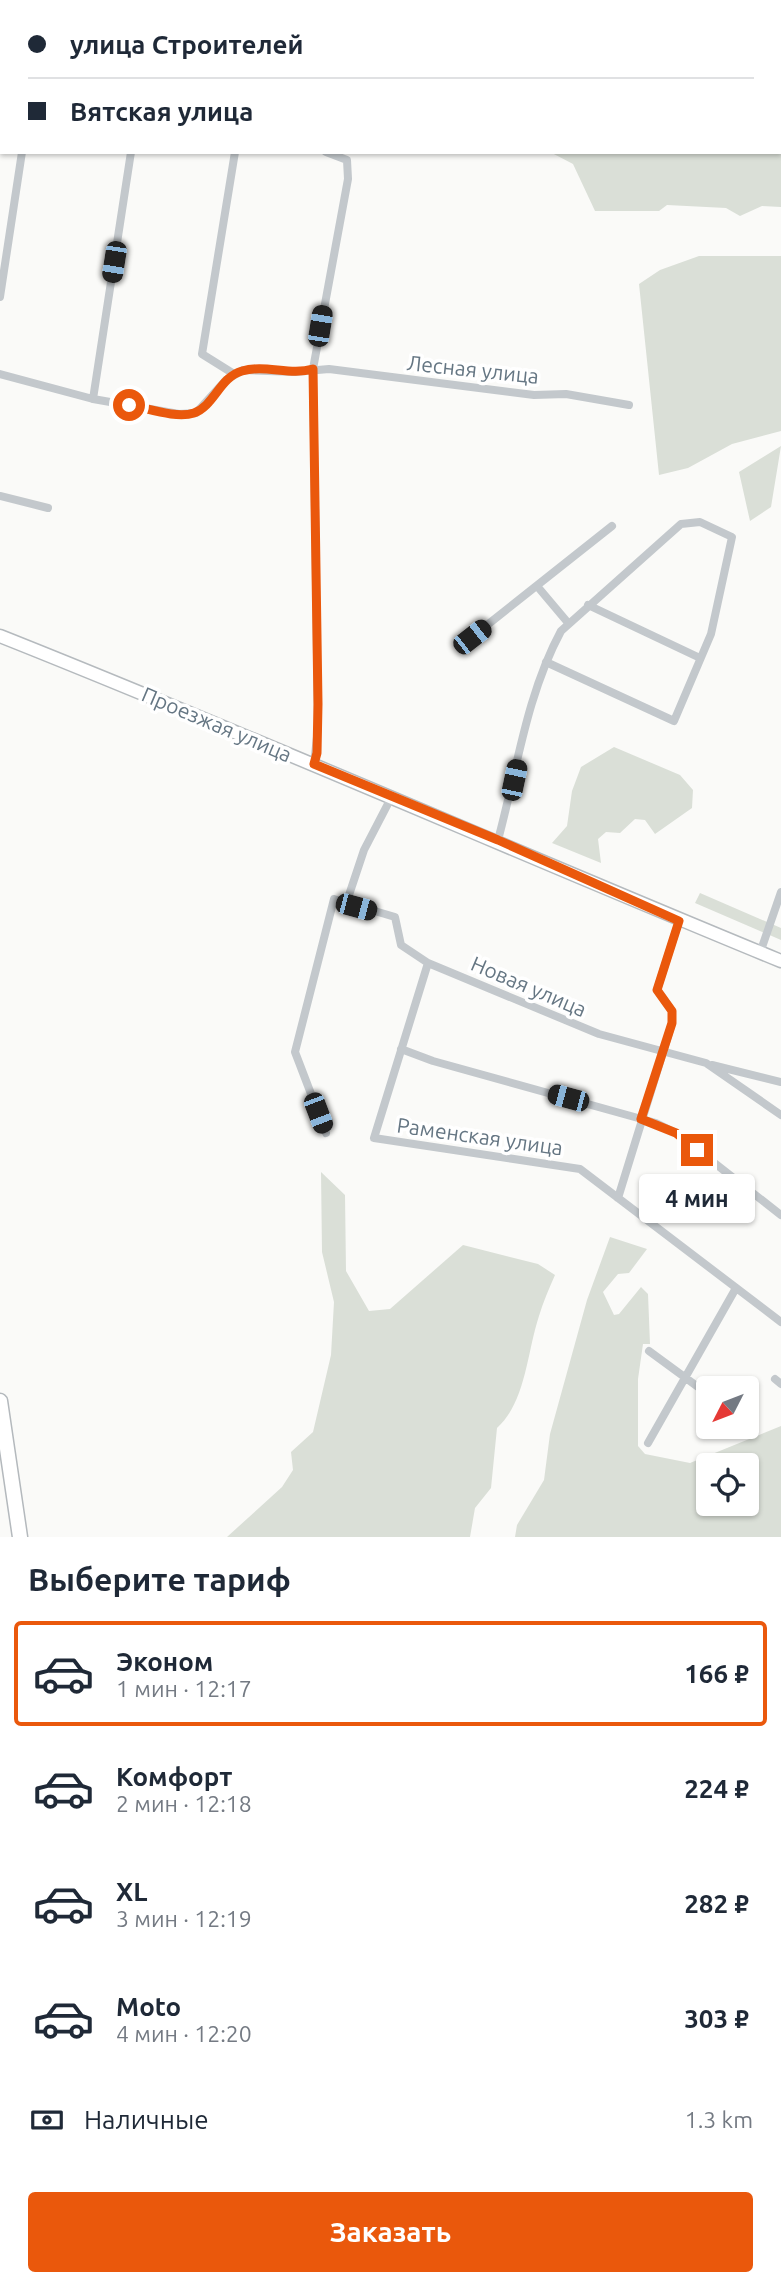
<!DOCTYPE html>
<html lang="ru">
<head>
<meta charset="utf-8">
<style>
	:root { --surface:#fff; --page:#f6f6f7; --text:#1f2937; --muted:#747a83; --line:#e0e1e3; --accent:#ea580c }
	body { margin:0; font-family:Ubuntu,sans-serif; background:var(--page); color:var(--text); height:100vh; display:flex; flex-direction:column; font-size:26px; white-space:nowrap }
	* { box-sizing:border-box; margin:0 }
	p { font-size:23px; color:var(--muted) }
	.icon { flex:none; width:38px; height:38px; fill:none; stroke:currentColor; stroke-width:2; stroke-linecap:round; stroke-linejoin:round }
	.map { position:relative; height:1537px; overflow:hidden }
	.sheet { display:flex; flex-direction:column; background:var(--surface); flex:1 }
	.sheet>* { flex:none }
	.banner { position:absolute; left:0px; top:0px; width:782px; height:154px; box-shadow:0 2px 5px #0004; display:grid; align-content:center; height:154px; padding:0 28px; background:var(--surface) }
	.needle { width:46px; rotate:228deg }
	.fabs { position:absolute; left:696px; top:1376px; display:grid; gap:14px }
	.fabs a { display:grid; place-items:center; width:63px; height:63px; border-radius:7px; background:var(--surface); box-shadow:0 2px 5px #0004; font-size:35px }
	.end { position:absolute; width:32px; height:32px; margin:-16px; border:9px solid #ea580c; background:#fff; box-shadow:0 0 0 4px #fff }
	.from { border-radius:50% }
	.bubble { position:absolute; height:49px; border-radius:7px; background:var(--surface); box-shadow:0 2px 5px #0004; font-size:23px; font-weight:600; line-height:49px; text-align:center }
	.car { position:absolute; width:21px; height:42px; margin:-21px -10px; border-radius:9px; box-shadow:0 0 5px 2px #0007; background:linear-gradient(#222 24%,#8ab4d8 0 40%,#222 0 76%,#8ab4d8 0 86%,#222 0) }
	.banner b { display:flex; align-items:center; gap:24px; height:66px; font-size:26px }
	.banner b+b { border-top:2px solid var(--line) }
	.banner i { width:18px; height:18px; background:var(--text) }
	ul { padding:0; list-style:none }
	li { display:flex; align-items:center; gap:21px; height:105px; margin:0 14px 10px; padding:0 14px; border:4px solid transparent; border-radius:7px }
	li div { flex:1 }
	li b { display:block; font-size:26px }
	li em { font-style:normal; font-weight:600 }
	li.selected { border-color:var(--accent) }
	li>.icon { width:63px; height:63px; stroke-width:1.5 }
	h2 { padding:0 28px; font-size:32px; line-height:84px }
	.pay { display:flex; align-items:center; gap:18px; height:77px; padding:0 28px; font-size:26px }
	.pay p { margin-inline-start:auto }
	.action { display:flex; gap:14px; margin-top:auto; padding:14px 28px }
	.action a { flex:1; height:80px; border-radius:7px; background:var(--accent); color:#fff; font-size:28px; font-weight:600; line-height:80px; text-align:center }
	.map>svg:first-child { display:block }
</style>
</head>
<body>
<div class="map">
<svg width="781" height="1537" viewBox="0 0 781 1537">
	<rect width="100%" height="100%" fill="#fafaf8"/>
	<!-- green -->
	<path fill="#dadfd7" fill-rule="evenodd" d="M558,0H781V207L762,206L740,216L726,208L667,205L659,211H595L573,164L550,152H780V2Z
		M699,256H781V431L732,444L688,468L659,475L639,284L660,270Z
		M781,446L771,507L750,521L739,472Z
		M614,747L680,775L693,790L692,808L655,834L645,820L635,819L620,833L606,832L598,839L601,863L552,843L567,826L572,791L581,767Z
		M700,893L781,928V940L695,903Z
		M321,1172L345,1195L346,1271L369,1311L390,1309L463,1245L538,1264L555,1275C549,1289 543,1302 539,1316C527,1352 526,1402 497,1428L491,1488L475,1508L470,1537H227L282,1487L293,1470L291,1452L313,1432L331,1355L334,1302L322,1252Z
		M610,1237L647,1249L629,1273L618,1274L603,1292L614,1315L619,1314L641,1287L648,1294L650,1344H643L638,1379V1446L645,1454L690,1463L781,1426V1537H515L517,1525L544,1480L550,1434L587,1300ZM709,1465H747V1503H709Z"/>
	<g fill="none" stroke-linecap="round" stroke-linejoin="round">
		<!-- primary casing -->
		<g stroke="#b5babe" stroke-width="15">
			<path id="primary" d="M0,636C262,740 520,854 781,961"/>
		</g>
		<!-- highway casing -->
		<g stroke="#b4b9bd" stroke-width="17">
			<path id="highway" d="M0,1401L20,1537"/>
		</g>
		<!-- street -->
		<path stroke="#c3c8cc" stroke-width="8" d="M101,0L102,2
			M0,297L22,152
			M0,374L93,399L179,414L196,413L226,380L243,370L295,372L329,369L534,395L566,394L629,405
			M234,374L202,354L235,152
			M93,399L131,152
			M0,496L48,508
			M537,586L569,624
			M588,605L700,658
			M472,637L612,526
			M314,764L318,728L313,369L348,179L347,160L326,152
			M498,840C517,770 526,696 561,631L681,524L700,522L732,537L711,634L674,721L546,662
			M346,904L364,850L392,796
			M760,953L781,892
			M401,1049L433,1061L656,1123L676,1133L781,1215
			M712,1065L781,1082
			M781,1115L706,1063L599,1034L428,963L374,1138L580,1169L781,1322
			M326,1133L295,1052L334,899L395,917L401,945L428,963
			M618,1198L672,1023V1011L657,990L679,921
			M649,1351L709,1395
			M775,1379L781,1384
			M747,1422L752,1426
			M648,1443L736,1288"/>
		<!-- primary -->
		<use href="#primary" stroke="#fff" stroke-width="12"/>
		<!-- highway -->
		<use href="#highway" stroke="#fff" stroke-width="14"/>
	</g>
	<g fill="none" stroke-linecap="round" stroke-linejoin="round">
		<!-- route -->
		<path stroke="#ea580c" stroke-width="9" d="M129,405C147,408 176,419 194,413C214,406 220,377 242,371C265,364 290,376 313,369L318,704L317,753L314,764L498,840L679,921L657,990L672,1011V1023L641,1119L676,1133L697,1150"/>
	</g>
	<g text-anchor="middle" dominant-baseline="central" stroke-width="7" stroke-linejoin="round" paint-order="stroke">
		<!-- street labels -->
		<g font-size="21" fill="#657683" stroke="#fff">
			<text transform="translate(473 369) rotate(6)">Лесная улица</text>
			<text transform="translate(217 724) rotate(23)">Проезжая улица</text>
			<text transform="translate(529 986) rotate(23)">Новая улица</text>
			<text transform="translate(480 1136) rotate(8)">Раменская улица</text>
		</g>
	</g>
</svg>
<div class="fabs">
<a><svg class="needle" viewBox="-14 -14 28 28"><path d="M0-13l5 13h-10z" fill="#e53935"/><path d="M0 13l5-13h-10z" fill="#747a83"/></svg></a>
<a><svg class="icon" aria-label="locate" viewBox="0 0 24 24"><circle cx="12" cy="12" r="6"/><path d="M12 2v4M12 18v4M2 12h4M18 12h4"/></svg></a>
</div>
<i class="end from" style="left:129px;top:405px"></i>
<i class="end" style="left:697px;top:1150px"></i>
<div class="bubble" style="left:639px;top:1174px;width:116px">4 мин</div>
<i class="car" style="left:114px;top:262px;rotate:189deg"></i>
<i class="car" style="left:320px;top:326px;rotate:9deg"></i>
<i class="car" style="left:472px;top:637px;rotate:52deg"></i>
<i class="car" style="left:514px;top:780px;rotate:12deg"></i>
<i class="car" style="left:356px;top:907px;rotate:105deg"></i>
<i class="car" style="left:568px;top:1098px;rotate:285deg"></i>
<i class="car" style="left:318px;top:1113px;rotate:159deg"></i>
<div class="banner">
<b><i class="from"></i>улица Строителей</b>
<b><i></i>Вятская улица</b>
</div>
</div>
<section class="sheet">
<h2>Выберите тариф</h2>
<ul>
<li class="selected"><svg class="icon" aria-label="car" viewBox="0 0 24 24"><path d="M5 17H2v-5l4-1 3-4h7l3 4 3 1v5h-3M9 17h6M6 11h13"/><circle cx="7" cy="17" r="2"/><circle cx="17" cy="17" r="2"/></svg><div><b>Эконом</b><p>1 мин · 12:17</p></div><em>166 ₽</em></li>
<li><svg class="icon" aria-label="car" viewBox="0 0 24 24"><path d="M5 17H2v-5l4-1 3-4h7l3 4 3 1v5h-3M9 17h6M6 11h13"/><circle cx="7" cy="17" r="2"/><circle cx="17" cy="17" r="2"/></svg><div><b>Комфорт</b><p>2 мин · 12:18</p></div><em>224 ₽</em></li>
<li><svg class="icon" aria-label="car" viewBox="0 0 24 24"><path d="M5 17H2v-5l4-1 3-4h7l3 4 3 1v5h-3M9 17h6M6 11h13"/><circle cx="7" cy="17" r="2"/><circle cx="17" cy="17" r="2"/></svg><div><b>XL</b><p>3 мин · 12:19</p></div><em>282 ₽</em></li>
<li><svg class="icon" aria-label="car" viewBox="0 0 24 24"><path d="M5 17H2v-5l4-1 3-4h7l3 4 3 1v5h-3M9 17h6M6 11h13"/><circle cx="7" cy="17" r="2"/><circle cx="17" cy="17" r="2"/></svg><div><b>Moto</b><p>4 мин · 12:20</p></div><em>303 ₽</em></li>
</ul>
<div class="pay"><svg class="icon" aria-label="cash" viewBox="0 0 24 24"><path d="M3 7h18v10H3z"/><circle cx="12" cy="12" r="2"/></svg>Наличные<p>1.3 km</p></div>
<div class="action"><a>Заказать</a></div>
</section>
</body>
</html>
